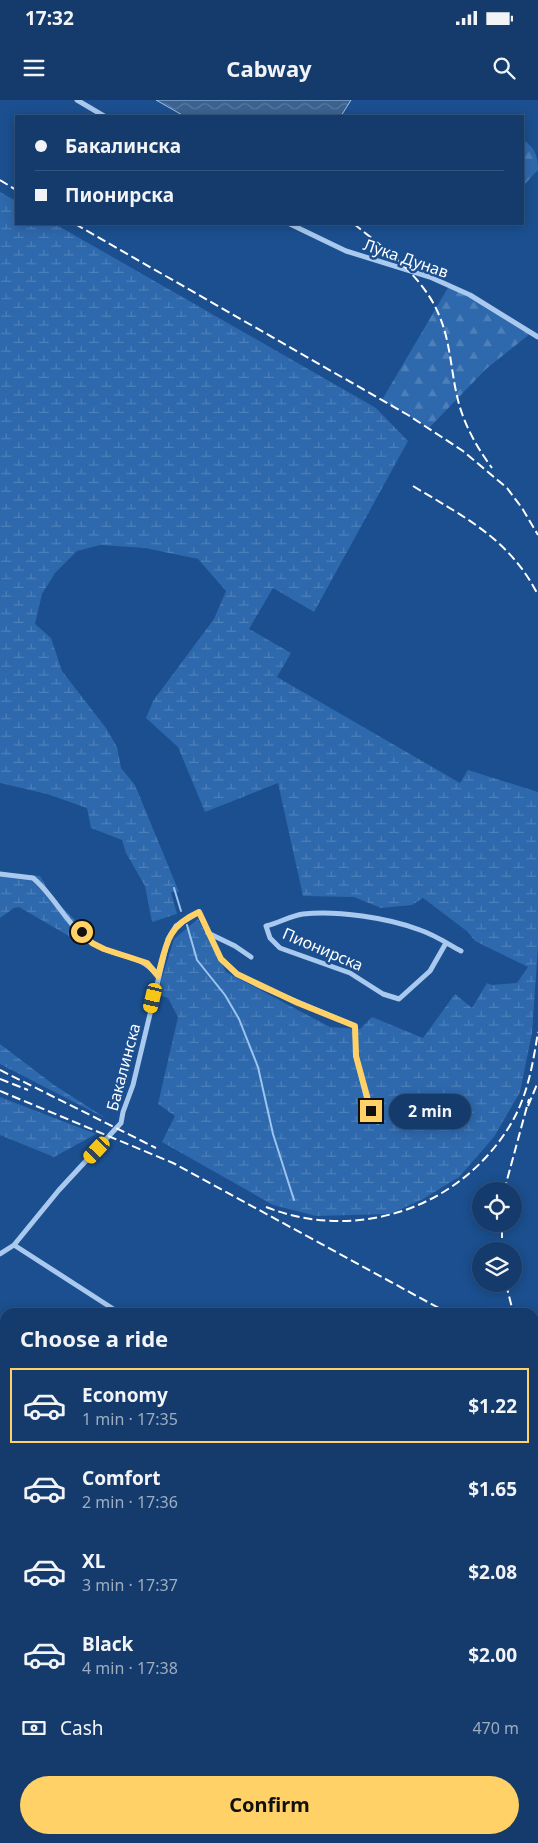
<!DOCTYPE html>
<html lang="en">
<head>
<meta charset="utf-8">
<style>
	:root { --surface:#143b6b; --page:#1d4271; --text:#f1f3f6; --muted:#9dadc1; --line:#33557e; --accent:#ffd166 }
	body { margin:0; font-family:"Noto Sans",sans-serif; background:var(--page); color:var(--text); height:100vh; display:flex; flex-direction:column; font-size:19px; white-space:nowrap }
	* { box-sizing:border-box; margin:0 }
	p { font-size:16px; color:var(--muted) }
	.icon { flex:none; width:28px; height:28px; fill:none; stroke:currentColor; stroke-width:2; stroke-linecap:round; stroke-linejoin:round }
	.map { position:relative; flex:1; overflow:hidden }
	.drawer { position:absolute; left:0px; top:1208px; width:539px; height:536px; display:flex; flex-direction:column; background:var(--surface); border-radius:15px 15px 0 0; box-shadow:0 2px 12px #0003,0 0 0 1px var(--line) }
	.drawer>* { flex:none }
	.hud { position:absolute; left:15px; top:15px; width:509px; height:110px; border-radius:0px; box-shadow:0 2px 12px #0003,0 0 0 1px var(--line); display:grid; align-content:center; height:110px; padding:0 20px; background:var(--surface) }
	.fabs { position:absolute; left:472px; top:1082px; display:grid; gap:10px }
	.fabs a { display:grid; place-items:center; width:50px; height:50px; border-radius:50%; background:var(--surface); box-shadow:0 2px 12px #0003,0 0 0 1px var(--line); font-size:25px }
	.end { position:absolute; width:22px; height:22px; margin:-11px; border:6px solid #ffd166; background:#111; box-shadow:0 0 0 2px #111 }
	.from { border-radius:50% }
	.bubble { position:absolute; height:35px; border-radius:18px; background:var(--surface); box-shadow:0 2px 12px #0003,0 0 0 1px var(--line); font-size:16px; font-weight:700; line-height:35px; text-align:center }
	.car { position:absolute; width:15px; height:30px; margin:-15px -8px; border-radius:6px; box-shadow:0 0 4px 1px #0007; background:linear-gradient(#f5c518 24%,#345 0 40%,#f5c518 0 76%,#345 0 86%,#f5c518 0) }
	.hud b { display:flex; align-items:center; gap:18px; height:48px; font-size:19px }
	.hud b+b { border-top:1px solid var(--line) }
	.hud i { width:12px; height:12px; background:var(--text) }
	ul { padding:0; list-style:none }
	li { display:flex; align-items:center; gap:15px; height:75px; margin:0 10px 8px; padding:0 10px; border:2px solid transparent; border-radius:0px }
	li div { flex:1 }
	li b { display:block; font-size:19px }
	li em { font-style:normal; font-weight:700 }
	li.selected { border-color:var(--accent) }
	li>.icon { width:45px; height:45px; stroke-width:1.5 }
	h2 { padding:0 20px; font-size:22px; line-height:60px }
	.pay { display:flex; align-items:center; gap:12px; height:55px; padding:0 20px; font-size:19px }
	.pay p { margin-inline-start:auto }
	.primary-button { display:flex; gap:10px; margin-top:auto; padding:10px 20px }
	.primary-button a { flex:1; height:58px; border-radius:30px; background:var(--accent); color:#111; font-size:20px; font-weight:700; line-height:58px; text-align:center }
	.status { display:flex; justify-content:space-between; align-items:center; height:35px; padding:0 25px; background:var(--surface); direction:ltr }
	.status svg { height:14px; fill:currentColor }
	header { display:flex; justify-content:space-between; align-items:center; height:65px; padding:0 20px; background:var(--surface); font-size:22px; font-weight:700 }
	.map>svg:first-child { display:block }
</style>
</head>
<body>
<div class="status"><b>17:32</b><svg viewBox="0 0 49 12"><path d="M0 12V9h3v3zM5 12V6h3v6zM10 12V3h3v9zM15 12V0h3v12zM26 1h20v11H26zM47 4h2v5h-2z"/></svg></div>
<header><svg class="icon" aria-label="menu" viewBox="0 0 24 24"><path d="M4 6h16M4 12h16M4 18h16"/></svg>Cabway<svg class="icon" aria-label="search" viewBox="0 0 24 24"><circle cx="10" cy="10" r="6"/><path d="M15 15l6 6"/></svg></header>
<div class="map">
<svg width="538" height="1743" viewBox="0 0 538 1743">
	<defs>
		<pattern id="forest-firs" width="22" height="20" patternUnits="userSpaceOnUse" patternTransform="scale(1.25)"><rect width="22" height="20" fill="#2e69ad"/><path d="M5 1l3.5 6h-7zM16 11l3.5 6h-7z" fill="#4d80b9"/></pattern>
		<pattern id="wetland-marsh" width="20" height="14" patternUnits="userSpaceOnUse" patternTransform="scale(1.25)"><rect width="20" height="14" fill="#2e69ad"/><path d="M1 5h8M5 5V1M11 12h8M15 12V8" fill="none" stroke="#4d80b9"/></pattern>
		<pattern id="water-waves" width="16" height="10" patternUnits="userSpaceOnUse" patternTransform="scale(1.25)"><rect width="16" height="10" fill="#3c6290"/><path d="M0 5q4-4 8 0t8 0" fill="none" stroke="#597aa1"/></pattern>
	</defs>
	<rect width="100%" height="100%" fill="#1b4f8f"/>
	<!-- forest -->
	<path fill="url(#forest-firs)" d="M523,40C535,47 538,56 538,70L523,86Z
		M449,186L531,233L486,269L429,328L382,300Z"/>
	<!-- wetland -->
	<path fill="url(#wetland-marsh)" d="M0,92L16,101V124H55L376,308L408,341L314,512L273,488L249,529L291,553L277,577L460,683L468,670L538,692V846L532,933L520,992L494,1037L459,1077L423,1099L390,1114L316,1116L273,1105L162,1042L175,1016L158,1004L178,917L168,898L157,894L174,839L198,819L226,872L330,927L360,929L372,917L423,938L455,894L472,908L487,883L492,885L517,883L528,867L475,841L468,832L423,798L412,805L381,808L354,797L303,796L278,683L205,712L178,647L146,618L153,601L214,519L226,491L198,459L145,448L100,445L77,451L55,473L42,494L35,524L51,538L62,571L106,628L117,647L121,668L135,685L179,792H171L177,814L152,822L145,786L126,753L122,740L91,728L87,708L47,694L0,683Z
		M0,773L40,776L53,798L81,826L74,839L19,807L14,808L0,818Z
		M0,944L54,985L107,1019L0,964Z
		M0,997L96,1034L54,1057L0,1035Z"/>
	<!-- water -->
	<path fill="url(#water-waves)" stroke="#9cc4f0" d="M156,0H351L341,16H184Z"/>
	<g fill="none" stroke-linecap="round" stroke-linejoin="round">
		<!-- stream -->
		<path stroke="#9cc4f0" stroke-width="2" d="M174,788L181,811
			M187,825L197,860L225,895L239,919L258,967L273,1034L294,1100"/>
		<!-- street -->
		<path stroke="#a9c9ee" stroke-width="5" d="M77,0L104,16
			M290,124L346,151L430,177L470,195L538,237
			M0,774L33,778C55,796 69,829 94,844C119,860 138,851 158,876
			M208,833L235,846L251,857
			M446,843L430,871L399,899L383,894L350,873L280,848L270,838L266,826C279,823 290,816 303,814C336,810 389,818 420,830C435,835 448,844 461,851
			M14,1145L118,1212
			M0,1154L14,1145L59,1090L121,1023L123,1012L133,985L168,839L176,826L199,812L221,859L237,874L262,887L355,926L356,956L368,1004L378,1022"/>
		<!-- secondary -->
		<path stroke="#d6e6fa" stroke-width="8" d="M0,1338H5
			M534,1407L538,1406
			M534,1418H538"/>
		<!-- rail -->
		<path stroke="#fff" stroke-width="2" stroke-dasharray="9 4" stroke-linecap="butt" d="M0,80L16,90
			M75,124L408,315L463,351L507,388L522,408L538,435
			M354,124C385,149 423,176 439,215C450,240 451,270 457,296C463,323 476,346 492,368
			M413,386C464,417 510,439 538,495
			M0,970L156,1048
			M0,979L28,990
			M0,991L173,1063L446,1212
			M528,1006L538,982
			M504,1091L529,999
			M266,1107C357,1143 462,1108 512,1022C528,994 533,963 538,932
			M502,1151V1124
			M506,1184L513,1212
			M534,1264L538,1272
			M534,1292L538,1298"/>
	</g>
	<g fill="none" stroke-linecap="round" stroke-linejoin="round">
		<!-- route -->
		<path stroke="#ffd166" stroke-width="6" d="M82,832L92,843L104,849L147,863L158,876C166,845 167,826 199,812L221,859L237,874L298,903L355,926L356,956L371,1011"/>
	</g>
	<g text-anchor="middle" dominant-baseline="central" stroke-width="5" stroke-linejoin="round" paint-order="stroke">
		<!-- street labels -->
		<g font-size="16" fill="#fff" stroke="#1b4f8f">
			<text transform="translate(406 158) rotate(19)">Лука Дунав</text>
			<text transform="translate(323 849) rotate(23)">Пионирска</text>
			<text transform="translate(123 967) rotate(-75)">Бакалинска</text>
		</g>
	</g>
</svg>
<div class="fabs">
<a><svg class="icon" aria-label="locate" viewBox="0 0 24 24"><circle cx="12" cy="12" r="6"/><path d="M12 2v4M12 18v4M2 12h4M18 12h4"/></svg></a>
<a><svg class="icon" aria-label="layers" viewBox="0 0 24 24"><path d="M12 4l9 5-9 5-9-5zM3 14l9 5 9-5"/></svg></a>
</div>
<i class="end from" style="left:82px;top:832px"></i>
<i class="end" style="left:371px;top:1011px"></i>
<div class="bubble" style="left:389px;top:994px;width:82px">2 min</div>
<i class="car" style="left:153px;top:898px;rotate:193deg"></i>
<i class="car" style="left:97px;top:1050px;rotate:223deg"></i>
<div class="hud">
<b><i class="from"></i>Бакалинска</b>
<b><i></i>Пионирска</b>
</div>
<section class="drawer">
<h2>Choose a ride</h2>
<ul>
<li class="selected"><svg class="icon" aria-label="car" viewBox="0 0 24 24"><path d="M5 17H2v-5l4-1 3-4h7l3 4 3 1v5h-3M9 17h6M6 11h13"/><circle cx="7" cy="17" r="2"/><circle cx="17" cy="17" r="2"/></svg><div><b>Economy</b><p>1 min · 17:35</p></div><em>$1.22</em></li>
<li><svg class="icon" aria-label="car" viewBox="0 0 24 24"><path d="M5 17H2v-5l4-1 3-4h7l3 4 3 1v5h-3M9 17h6M6 11h13"/><circle cx="7" cy="17" r="2"/><circle cx="17" cy="17" r="2"/></svg><div><b>Comfort</b><p>2 min · 17:36</p></div><em>$1.65</em></li>
<li><svg class="icon" aria-label="car" viewBox="0 0 24 24"><path d="M5 17H2v-5l4-1 3-4h7l3 4 3 1v5h-3M9 17h6M6 11h13"/><circle cx="7" cy="17" r="2"/><circle cx="17" cy="17" r="2"/></svg><div><b>XL</b><p>3 min · 17:37</p></div><em>$2.08</em></li>
<li><svg class="icon" aria-label="car" viewBox="0 0 24 24"><path d="M5 17H2v-5l4-1 3-4h7l3 4 3 1v5h-3M9 17h6M6 11h13"/><circle cx="7" cy="17" r="2"/><circle cx="17" cy="17" r="2"/></svg><div><b>Black</b><p>4 min · 17:38</p></div><em>$2.00</em></li>
</ul>
<div class="pay"><svg class="icon" aria-label="cash" viewBox="0 0 24 24"><path d="M3 7h18v10H3z"/><circle cx="12" cy="12" r="2"/></svg>Cash<p>470 m</p></div>
<div class="primary-button"><a>Confirm</a></div>
</section>
</div>
</body>
</html>
